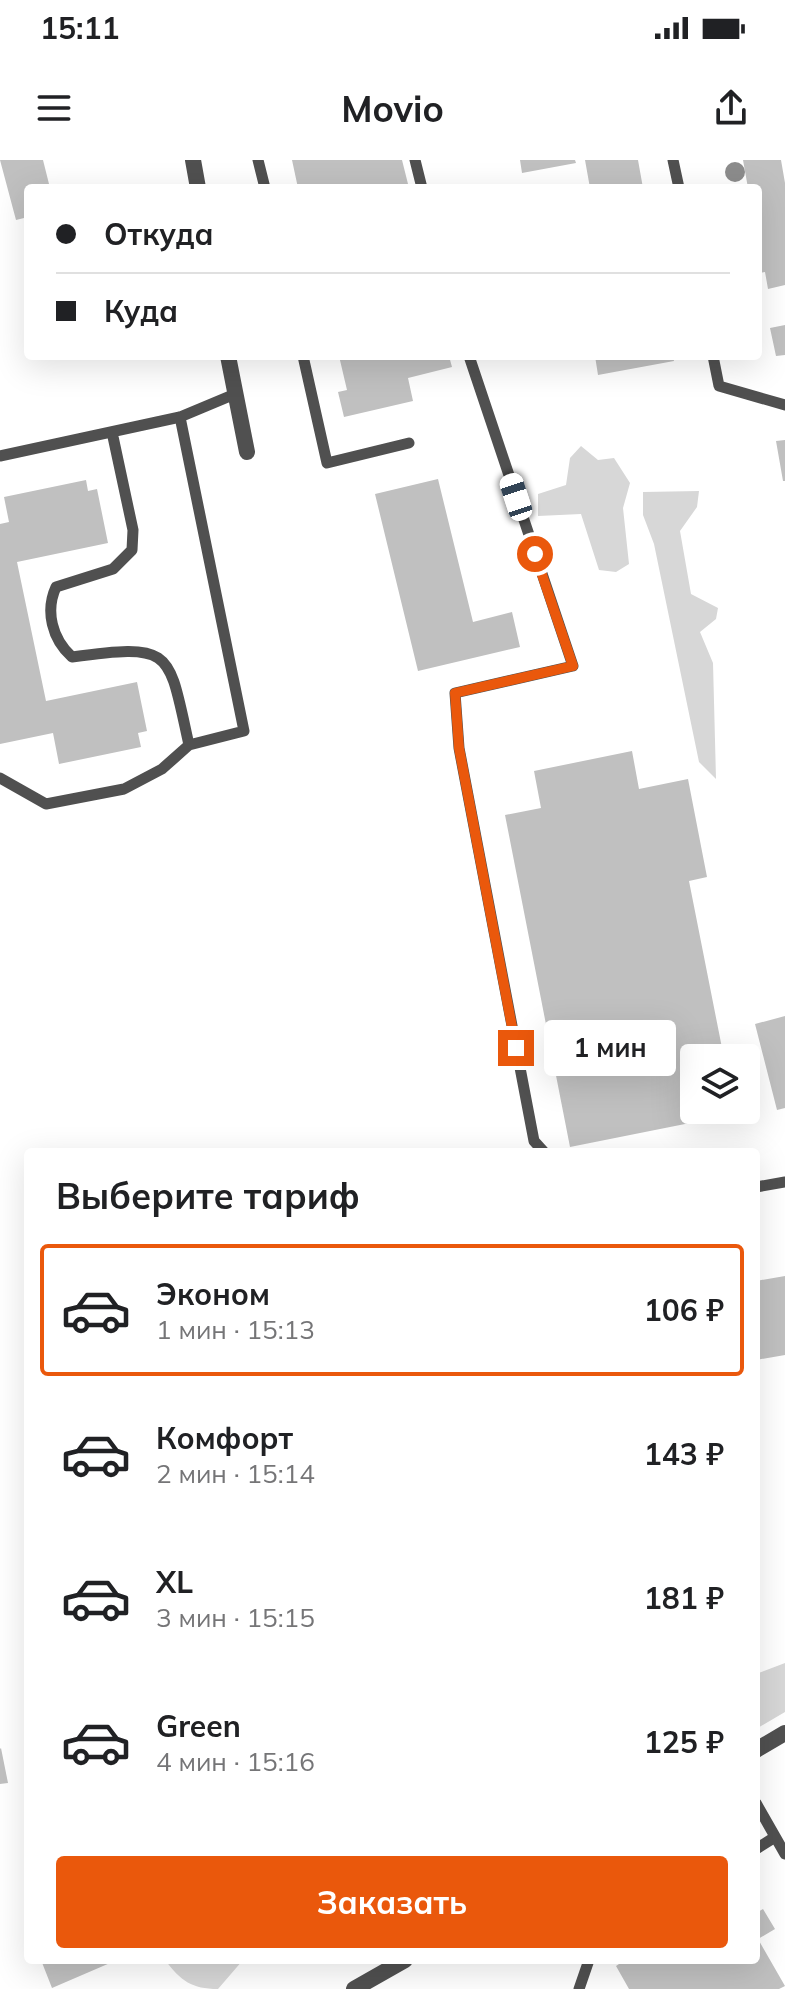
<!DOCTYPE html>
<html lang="ru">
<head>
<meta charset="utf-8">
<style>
	:root { --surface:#fff; --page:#f6f6f6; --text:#202124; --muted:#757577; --line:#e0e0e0; --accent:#ea580c }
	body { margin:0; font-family:Mulish,sans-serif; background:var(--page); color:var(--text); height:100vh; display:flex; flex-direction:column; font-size:30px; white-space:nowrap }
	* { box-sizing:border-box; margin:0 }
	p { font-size:26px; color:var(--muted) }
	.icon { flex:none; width:44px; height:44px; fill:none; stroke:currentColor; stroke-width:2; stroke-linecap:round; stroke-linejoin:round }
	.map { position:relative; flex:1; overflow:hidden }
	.panel { position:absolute; left:24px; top:988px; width:736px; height:816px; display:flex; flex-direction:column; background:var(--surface); border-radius:8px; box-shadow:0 8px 32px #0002 }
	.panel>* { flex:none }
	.guide { position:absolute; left:24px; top:24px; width:738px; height:176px; border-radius:8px; box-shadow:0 8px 32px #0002; display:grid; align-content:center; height:176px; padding:0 32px; background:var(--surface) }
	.tools { position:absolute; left:680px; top:884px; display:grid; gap:16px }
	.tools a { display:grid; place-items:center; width:80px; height:80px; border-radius:8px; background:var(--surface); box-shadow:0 8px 32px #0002; font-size:40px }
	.end { position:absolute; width:36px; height:36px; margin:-18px; border:10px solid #ea580c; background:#fff; box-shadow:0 0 0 4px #fff }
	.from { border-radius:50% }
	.bubble { position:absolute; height:56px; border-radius:8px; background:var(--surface); box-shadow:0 8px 32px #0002; font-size:26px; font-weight:700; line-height:56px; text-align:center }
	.car { position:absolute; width:24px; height:48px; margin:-24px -12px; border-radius:10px; box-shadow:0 0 6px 2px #0007; background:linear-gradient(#fff 24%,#345 0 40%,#fff 0 76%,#345 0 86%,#fff 0) }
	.guide b { display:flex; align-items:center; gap:28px; height:76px; font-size:30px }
	.guide b+b { border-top:2px solid var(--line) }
	.guide i { width:20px; height:20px; background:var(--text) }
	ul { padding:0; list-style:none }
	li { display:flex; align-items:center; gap:24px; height:132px; margin:0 16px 12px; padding:0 16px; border:4px solid transparent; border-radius:8px }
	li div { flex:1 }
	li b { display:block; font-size:30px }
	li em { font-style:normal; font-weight:700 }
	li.selected { border-color:var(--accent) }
	li>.icon { width:72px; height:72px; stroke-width:1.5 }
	h2 { padding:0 32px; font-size:36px; line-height:96px }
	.cta { display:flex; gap:16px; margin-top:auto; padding:16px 32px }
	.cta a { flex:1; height:92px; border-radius:8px; background:var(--accent); color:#fff; font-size:32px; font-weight:700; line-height:92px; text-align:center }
	.status { display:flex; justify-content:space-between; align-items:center; height:56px; padding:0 40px; background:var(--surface); direction:ltr }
	.status svg { height:22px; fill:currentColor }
	header { display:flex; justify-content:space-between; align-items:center; height:104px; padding:0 32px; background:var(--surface); font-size:36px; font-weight:700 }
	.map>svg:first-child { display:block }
</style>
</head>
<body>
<div class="status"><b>15:11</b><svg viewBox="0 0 49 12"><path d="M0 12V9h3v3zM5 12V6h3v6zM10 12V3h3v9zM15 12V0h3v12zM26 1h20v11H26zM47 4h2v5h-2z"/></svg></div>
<header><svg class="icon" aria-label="menu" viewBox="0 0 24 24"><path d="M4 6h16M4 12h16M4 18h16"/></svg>Movio<svg class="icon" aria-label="share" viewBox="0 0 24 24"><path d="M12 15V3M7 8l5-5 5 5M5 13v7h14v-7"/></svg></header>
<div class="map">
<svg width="785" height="1829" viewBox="0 0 785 1829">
	<rect width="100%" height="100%" fill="#fff"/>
	<!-- green -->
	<path fill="#d7d7d7" d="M581,286L598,300L614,298L630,323L623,348L629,404L616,412L599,410L581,354L538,356V334L566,325L570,298Z
		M699,331L697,347L680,371L691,434L718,448L716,459L700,472L713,503L716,619L699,602L654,384L643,355V332Z
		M785,1503V1552L756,1569V1514Z
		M165,1800H243L218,1829C192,1829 181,1821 165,1800Z"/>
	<!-- building -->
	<path fill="#c0c0c0" d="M0,0H43L50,28H28V57L16,60Z
		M292,0H402L409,28H298Z
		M520,0H575L576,3L522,13Z
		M585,0H638L643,28H590Z
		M743,0H781L785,23V125L768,129L765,112L758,113V28H748Z
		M785,165V195L776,196L770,168Z
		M339,196H449L452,207L408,218L413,241L344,257L338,232L347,230Z
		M595,196H673L674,201L598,215Z
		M785,280V321H783L776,281Z
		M438,319L473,462L512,452L520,487L418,511L375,334Z
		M86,320L88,331L97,329L108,383L17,402L46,541L137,522L147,571L138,573L141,587L59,604L53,573L0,584V364L9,362L4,337Z
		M632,591L639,629L688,619L707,717L689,721L724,898H694V950H734L735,954L570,987L505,655L541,648L534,611Z
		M785,856V948L777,950L755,864Z
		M785,1116V1195L756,1200V1121Z
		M1,1588L8,1623L0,1624V1589Z
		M763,1749L775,1769L758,1779L785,1826L779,1829H629L616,1806L625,1800H756V1753Z
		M41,1800H117L52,1828Z"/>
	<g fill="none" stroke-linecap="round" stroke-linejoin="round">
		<!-- service -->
		<path stroke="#505050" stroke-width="11" d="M258,0L265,28
			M415,0L422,28
			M673,0L679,28
			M303,196L327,303L409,283
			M469,196L573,506L455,533L459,588L534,981L544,992
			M713,196L719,226L785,245
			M112,272L133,370L132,390L113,409L56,427C45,451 52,479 72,497C174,483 168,490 189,585
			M0,296L180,257L235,234
			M0,618L46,644L124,629L162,609L189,585L244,571L180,257
			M756,1027L785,1022
			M756,1643L785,1694
			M756,1689L775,1677
			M579,1829L589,1800"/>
		<!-- minor -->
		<path stroke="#505050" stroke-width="16" d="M193,0L198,28
			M228,196L247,292
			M756,1590L785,1573
			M354,1829L405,1800"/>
	</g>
	<!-- trees -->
	<circle fill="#8c8c8c" cx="735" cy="12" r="10"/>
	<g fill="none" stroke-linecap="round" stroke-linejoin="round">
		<!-- route -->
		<path stroke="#ea580c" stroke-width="10" d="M516,888L459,588L455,533L573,506L535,394"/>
	</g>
</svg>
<div class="tools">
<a><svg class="icon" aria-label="layers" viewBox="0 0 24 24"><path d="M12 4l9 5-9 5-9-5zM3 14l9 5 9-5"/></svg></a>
</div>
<i class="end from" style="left:535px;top:394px"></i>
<i class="end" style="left:516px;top:888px"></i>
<div class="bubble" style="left:544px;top:860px;width:132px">1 мин</div>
<i class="car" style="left:516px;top:337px;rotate:342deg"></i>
<div class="guide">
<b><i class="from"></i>Откуда</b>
<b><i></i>Куда</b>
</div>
<section class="panel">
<h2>Выберите тариф</h2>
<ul>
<li class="selected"><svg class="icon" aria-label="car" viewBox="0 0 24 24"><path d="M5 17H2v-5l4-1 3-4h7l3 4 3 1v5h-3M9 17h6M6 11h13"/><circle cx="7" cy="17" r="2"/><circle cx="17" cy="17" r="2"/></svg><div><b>Эконом</b><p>1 мин · 15:13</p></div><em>106 ₽</em></li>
<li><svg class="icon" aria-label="car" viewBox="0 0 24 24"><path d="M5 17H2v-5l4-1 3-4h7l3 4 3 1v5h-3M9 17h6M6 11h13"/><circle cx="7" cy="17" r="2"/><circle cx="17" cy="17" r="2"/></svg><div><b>Комфорт</b><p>2 мин · 15:14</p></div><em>143 ₽</em></li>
<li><svg class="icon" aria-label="car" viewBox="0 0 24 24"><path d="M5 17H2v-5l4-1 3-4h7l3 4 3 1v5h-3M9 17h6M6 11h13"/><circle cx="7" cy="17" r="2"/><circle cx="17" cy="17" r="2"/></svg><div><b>XL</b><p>3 мин · 15:15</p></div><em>181 ₽</em></li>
<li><svg class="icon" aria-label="car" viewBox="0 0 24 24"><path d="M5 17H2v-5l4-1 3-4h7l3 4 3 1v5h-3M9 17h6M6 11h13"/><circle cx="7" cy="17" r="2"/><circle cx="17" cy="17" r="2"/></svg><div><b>Green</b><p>4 мин · 15:16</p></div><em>125 ₽</em></li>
</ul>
<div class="cta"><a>Заказать</a></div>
</section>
</div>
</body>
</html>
